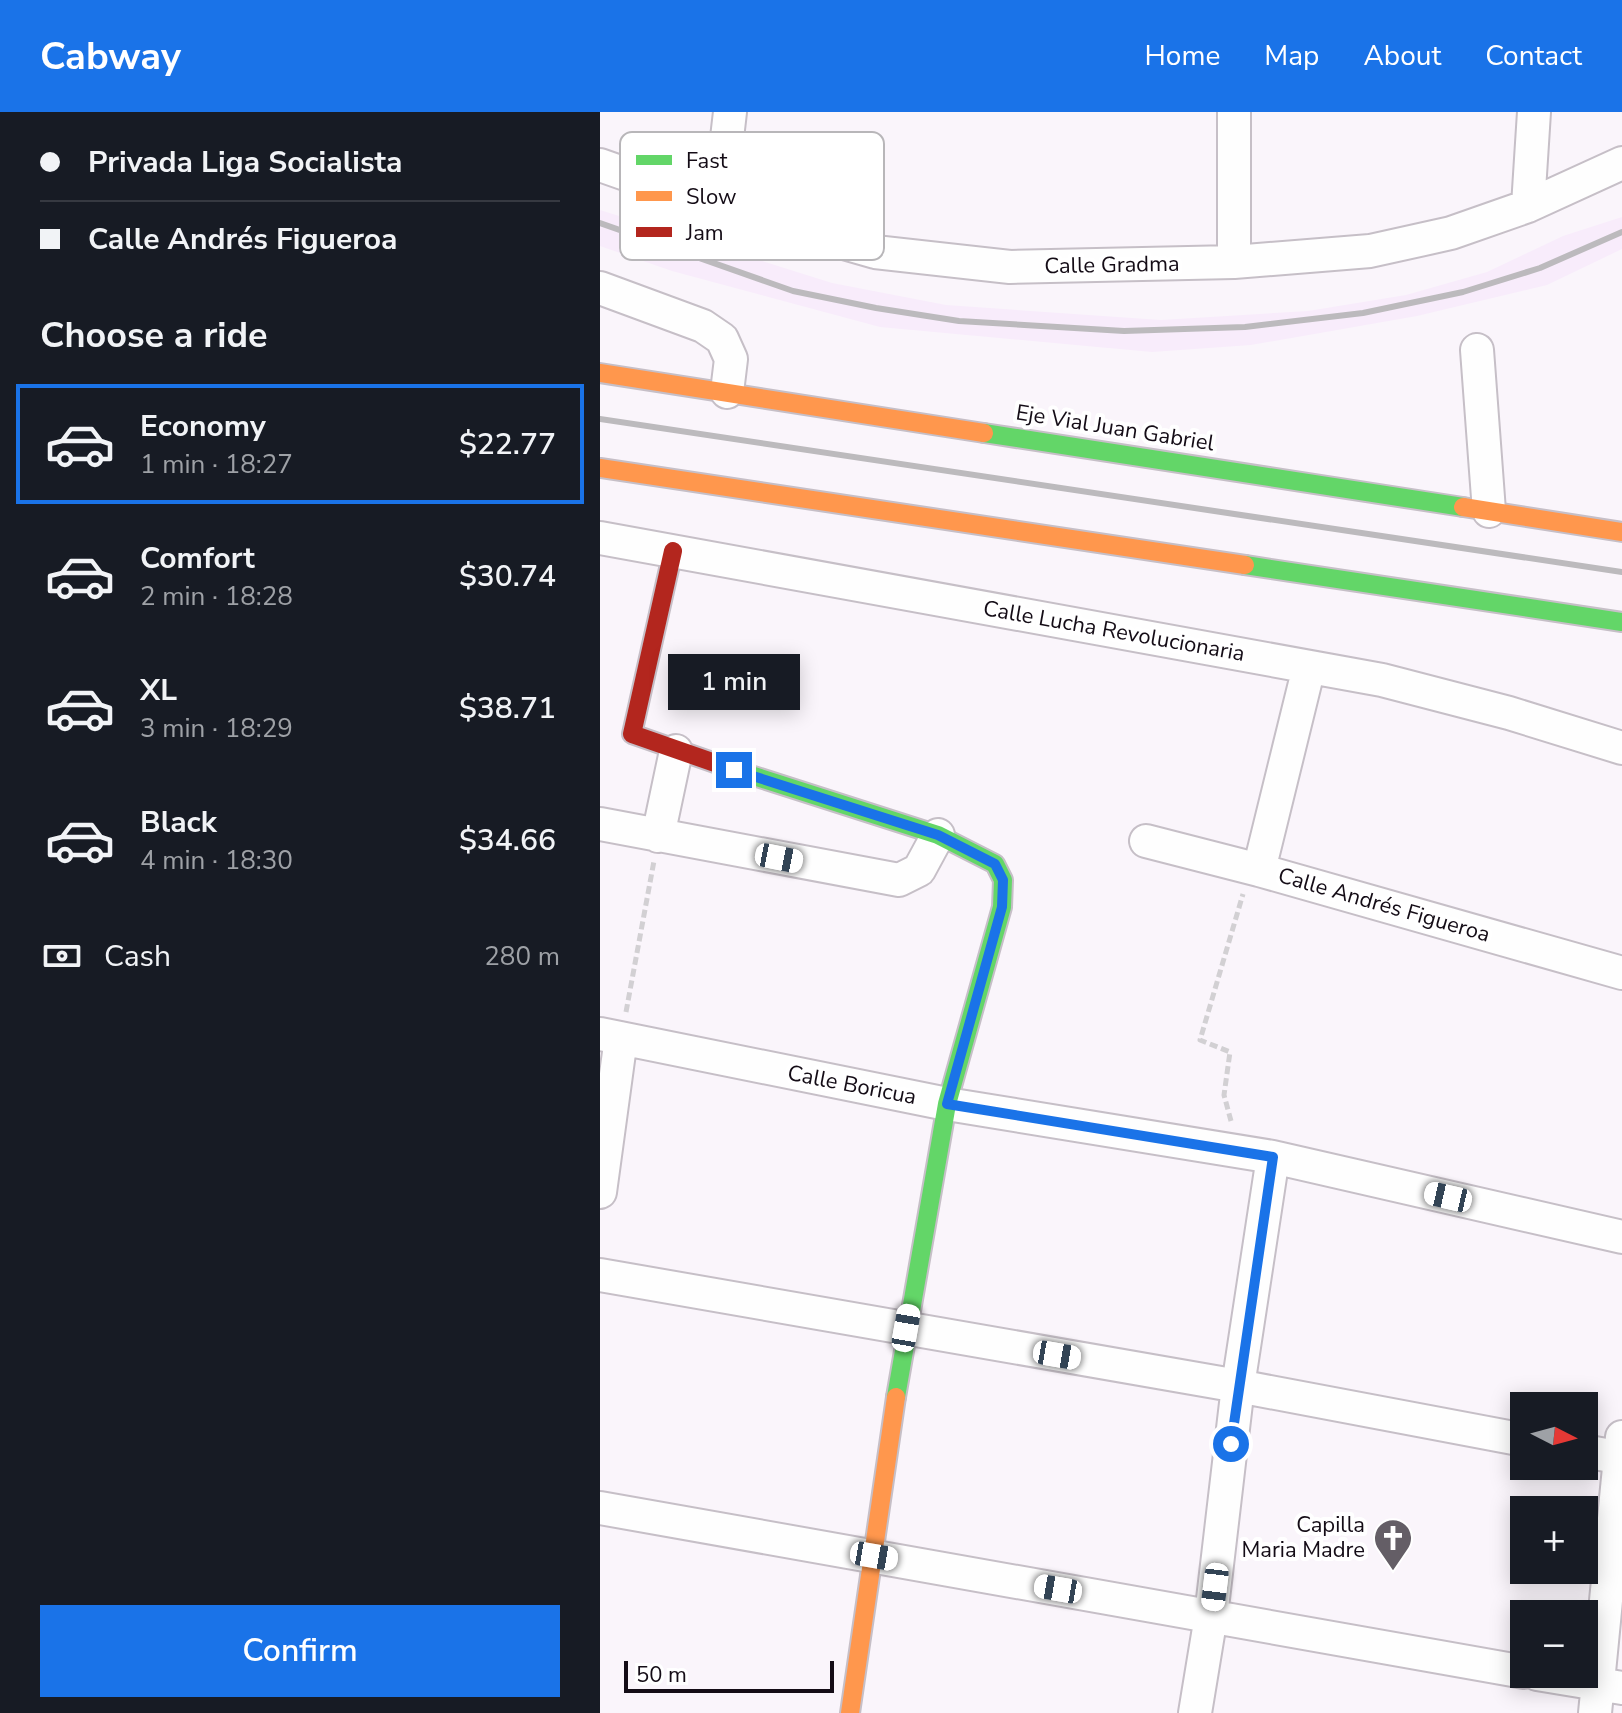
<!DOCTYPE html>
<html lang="en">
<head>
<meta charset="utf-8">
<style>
	:root { --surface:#171b24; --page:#20242c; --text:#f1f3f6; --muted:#9ea1a6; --line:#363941; --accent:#1a73e8 }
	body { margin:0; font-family:"Nunito Sans",sans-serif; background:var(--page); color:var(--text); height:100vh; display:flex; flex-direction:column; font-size:30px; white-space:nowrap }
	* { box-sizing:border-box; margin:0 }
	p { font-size:26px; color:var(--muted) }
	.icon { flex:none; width:44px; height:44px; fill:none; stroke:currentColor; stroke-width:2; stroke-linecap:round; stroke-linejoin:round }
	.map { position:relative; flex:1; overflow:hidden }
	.details { display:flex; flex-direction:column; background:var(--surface); width:600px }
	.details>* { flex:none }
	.banner { display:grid; align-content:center; height:176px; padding:0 40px; background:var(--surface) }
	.needle { width:52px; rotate:96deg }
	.buttons { position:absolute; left:910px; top:1280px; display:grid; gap:16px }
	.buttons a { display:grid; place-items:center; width:88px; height:88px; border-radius:0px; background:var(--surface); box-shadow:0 4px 20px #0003; font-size:40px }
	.scale { position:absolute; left:24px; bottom:20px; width:210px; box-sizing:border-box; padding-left:8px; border:4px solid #140c16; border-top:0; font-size:22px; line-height:28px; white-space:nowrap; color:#140c16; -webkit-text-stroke:6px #fff; paint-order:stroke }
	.end { position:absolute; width:36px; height:36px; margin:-18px; border:10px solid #1a73e8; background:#fff; box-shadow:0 0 0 4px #fff }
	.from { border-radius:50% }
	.bubble { position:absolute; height:56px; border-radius:0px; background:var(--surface); box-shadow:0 4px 20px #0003; font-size:26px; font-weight:600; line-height:56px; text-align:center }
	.car { position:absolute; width:24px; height:48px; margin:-24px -12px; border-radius:10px; box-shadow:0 0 6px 2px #0007; background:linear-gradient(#fff 24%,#345 0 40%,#fff 0 76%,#345 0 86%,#fff 0) }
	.banner b { display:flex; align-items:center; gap:28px; height:76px; font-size:30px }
	.banner b+b { border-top:2px solid var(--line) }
	.banner i { width:20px; height:20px; background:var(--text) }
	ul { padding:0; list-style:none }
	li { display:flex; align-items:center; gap:24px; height:120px; margin:0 16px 12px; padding:0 24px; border:4px solid transparent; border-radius:0px }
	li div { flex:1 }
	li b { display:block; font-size:30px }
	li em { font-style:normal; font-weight:600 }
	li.current { border-color:var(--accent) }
	li>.icon { width:72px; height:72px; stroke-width:1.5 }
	h2 { padding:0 40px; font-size:36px; line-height:96px }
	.pay { display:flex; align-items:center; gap:20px; height:88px; padding:0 40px; font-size:30px }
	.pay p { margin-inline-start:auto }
	.cta { display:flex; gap:16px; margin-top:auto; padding:16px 40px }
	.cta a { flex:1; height:92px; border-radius:0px; background:var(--accent); color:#fff; font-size:32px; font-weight:600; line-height:92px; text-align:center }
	header { display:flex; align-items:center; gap:48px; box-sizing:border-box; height:112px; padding:0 40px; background:var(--accent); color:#fff }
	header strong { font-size:38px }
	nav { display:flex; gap:44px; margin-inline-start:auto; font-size:28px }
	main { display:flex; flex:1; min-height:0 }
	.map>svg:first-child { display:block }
</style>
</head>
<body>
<header>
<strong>Cabway</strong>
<nav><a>Home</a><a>Map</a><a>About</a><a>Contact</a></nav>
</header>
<main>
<section class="details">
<div class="banner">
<b><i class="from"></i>Privada Liga Socialista</b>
<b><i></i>Calle Andrés Figueroa</b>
</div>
<h2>Choose a ride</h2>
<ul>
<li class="current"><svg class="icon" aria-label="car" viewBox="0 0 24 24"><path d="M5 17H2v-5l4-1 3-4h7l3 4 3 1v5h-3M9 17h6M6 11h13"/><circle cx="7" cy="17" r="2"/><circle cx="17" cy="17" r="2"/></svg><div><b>Economy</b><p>1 min · 18:27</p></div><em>$22.77</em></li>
<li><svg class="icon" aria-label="car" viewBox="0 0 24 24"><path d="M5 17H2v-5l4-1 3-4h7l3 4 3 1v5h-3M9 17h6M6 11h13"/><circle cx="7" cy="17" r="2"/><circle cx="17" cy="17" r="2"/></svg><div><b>Comfort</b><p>2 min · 18:28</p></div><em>$30.74</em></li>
<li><svg class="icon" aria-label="car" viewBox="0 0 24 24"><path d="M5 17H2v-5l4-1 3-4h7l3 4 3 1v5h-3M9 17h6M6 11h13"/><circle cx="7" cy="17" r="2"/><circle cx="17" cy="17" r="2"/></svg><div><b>XL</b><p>3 min · 18:29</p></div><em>$38.71</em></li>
<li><svg class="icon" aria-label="car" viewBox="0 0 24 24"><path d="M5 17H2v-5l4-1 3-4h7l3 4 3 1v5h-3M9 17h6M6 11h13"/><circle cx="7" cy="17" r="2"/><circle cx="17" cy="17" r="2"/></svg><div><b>Black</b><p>4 min · 18:30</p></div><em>$34.66</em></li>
</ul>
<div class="pay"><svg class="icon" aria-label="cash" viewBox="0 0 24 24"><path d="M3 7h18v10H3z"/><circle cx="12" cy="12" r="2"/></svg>Cash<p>280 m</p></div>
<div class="cta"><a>Confirm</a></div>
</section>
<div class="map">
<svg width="1022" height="1601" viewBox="0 0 1022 1601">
	<rect width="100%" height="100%" fill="#faf5fb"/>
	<!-- built -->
	<path fill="#f8ecfb" d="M0,98L232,171L346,193L561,208L708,199L806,183L887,160L963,124L1022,105V137L947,173L817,204L651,233L552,240L280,215L72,159L0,134Z"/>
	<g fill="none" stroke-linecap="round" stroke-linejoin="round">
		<!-- street casing -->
		<g stroke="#c6bfc7" stroke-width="36">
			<path id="street" d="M634,0V150
				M0,53L119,95L275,140L410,155L634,150L770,139L851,121L928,94L1022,51
				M928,94L934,0
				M119,95L130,0
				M0,176L103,214L122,227L131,247L127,280
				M877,238L889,399
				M0,426L782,568L909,601L1022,636
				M0,712L299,768L319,758L338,723
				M58,724L76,639
				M546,729L659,758L1022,861
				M659,758L709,555
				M0,922L347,992L673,1045L1022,1125
				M0,1080L21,926
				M0,1163L638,1274L924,1328
				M984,1339L1022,1346
				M0,1396L924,1560
				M937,1562L1022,1576
				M595,1601L611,1504L638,1274L673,1045
				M995,1601L1022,1325"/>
		</g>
		<!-- fast casing -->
		<g stroke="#c6bfc7" stroke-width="22">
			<path id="fast" d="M384,321L863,395
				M645,453L1022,510
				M135,658L338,723L395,752L403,768L402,795L347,992L296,1285"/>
		</g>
		<!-- slow casing -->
		<g stroke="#c6bfc7" stroke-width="22">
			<path id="slow" d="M0,261L384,321
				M0,356L645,453
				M863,395L1022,420
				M250,1601L296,1285"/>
		</g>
		<!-- jam casing -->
		<g stroke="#c6bfc7" stroke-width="22">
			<path id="jam" d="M73,439L32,622L135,658"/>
		</g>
		<!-- path -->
		<path stroke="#d2d0d3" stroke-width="5" stroke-dasharray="8 4" stroke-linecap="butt" d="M26,900L54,749
			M631,1009L624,983L630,940L600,928L643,782"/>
		<!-- street -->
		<use href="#street" stroke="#fefefe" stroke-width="32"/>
		<!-- fast -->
		<use href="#fast" stroke="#63d668" stroke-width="18"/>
		<!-- slow -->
		<use href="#slow" stroke="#ff974d" stroke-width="18"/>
		<!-- jam -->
		<use href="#jam" stroke="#b3261e" stroke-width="18"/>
		<!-- rail -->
		<path stroke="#bcbabd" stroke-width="6" d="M0,111L193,179L276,196L359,209L524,219L645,215L763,201L863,180L940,156L1022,120
			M0,307L1022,460"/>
	</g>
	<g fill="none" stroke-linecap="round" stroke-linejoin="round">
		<!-- route -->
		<path stroke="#1a73e8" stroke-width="10" d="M134,658L338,723L395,752L403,768L402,795L347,992L673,1045L631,1332"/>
	</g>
	<!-- icons -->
	<defs>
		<g id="church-pin" transform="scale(2)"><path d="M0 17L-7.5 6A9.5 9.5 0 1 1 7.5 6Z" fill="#645e66" stroke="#fff"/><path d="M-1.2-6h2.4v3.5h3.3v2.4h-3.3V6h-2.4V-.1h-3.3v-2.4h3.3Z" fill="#fff"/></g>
	</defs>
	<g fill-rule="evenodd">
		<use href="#church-pin" x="793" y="1426"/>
	</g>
	<g text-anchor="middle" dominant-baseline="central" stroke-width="8" stroke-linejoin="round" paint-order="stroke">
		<!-- street labels -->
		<g font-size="22" fill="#140c16" stroke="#fff">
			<text transform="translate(512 153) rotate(-1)">Calle Gradma</text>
			<text transform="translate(515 316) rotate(9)">Eje Vial Juan Gabriel</text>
			<text transform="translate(514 519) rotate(10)">Calle Lucha Revolucionaria</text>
			<text transform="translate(784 793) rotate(16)">Calle Andrés Figueroa</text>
			<text transform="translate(252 973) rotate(11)">Calle Boricua</text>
		</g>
		<!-- poi labels -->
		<g font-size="22" fill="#140c16" stroke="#fff" text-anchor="end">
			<text x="765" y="1413">Capilla<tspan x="765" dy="25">Maria Madre</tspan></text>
		</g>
	</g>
	<!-- legend -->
	<rect x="20" y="20" width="264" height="128" rx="12" fill="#fff" stroke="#b8b6b9" stroke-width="2"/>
	<rect x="36" y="43" width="36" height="10" fill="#63d668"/>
	<rect x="36" y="79" width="36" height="10" fill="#ff974d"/>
	<rect x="36" y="115" width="36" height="10" fill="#b3261e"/>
	<g font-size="22" fill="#140c16">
		<text x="86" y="56">Fast</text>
		<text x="86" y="92">Slow</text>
		<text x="86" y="128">Jam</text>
	</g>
</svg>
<div class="buttons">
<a><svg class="needle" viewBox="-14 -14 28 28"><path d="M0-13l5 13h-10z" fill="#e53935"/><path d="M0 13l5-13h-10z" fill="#9ea1a6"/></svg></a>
<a>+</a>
<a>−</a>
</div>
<div class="scale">50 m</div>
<i class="end from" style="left:631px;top:1332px"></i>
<i class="end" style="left:134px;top:658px"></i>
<div class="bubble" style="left:68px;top:542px;width:132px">1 min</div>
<i class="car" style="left:179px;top:746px;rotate:101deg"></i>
<i class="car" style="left:848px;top:1085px;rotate:283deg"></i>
<i class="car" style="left:306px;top:1216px;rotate:10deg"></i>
<i class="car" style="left:457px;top:1243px;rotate:100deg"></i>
<i class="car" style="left:274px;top:1444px;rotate:100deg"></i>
<i class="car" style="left:615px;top:1475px;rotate:187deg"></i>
<i class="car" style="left:458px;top:1477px;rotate:280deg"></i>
</div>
</main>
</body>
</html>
